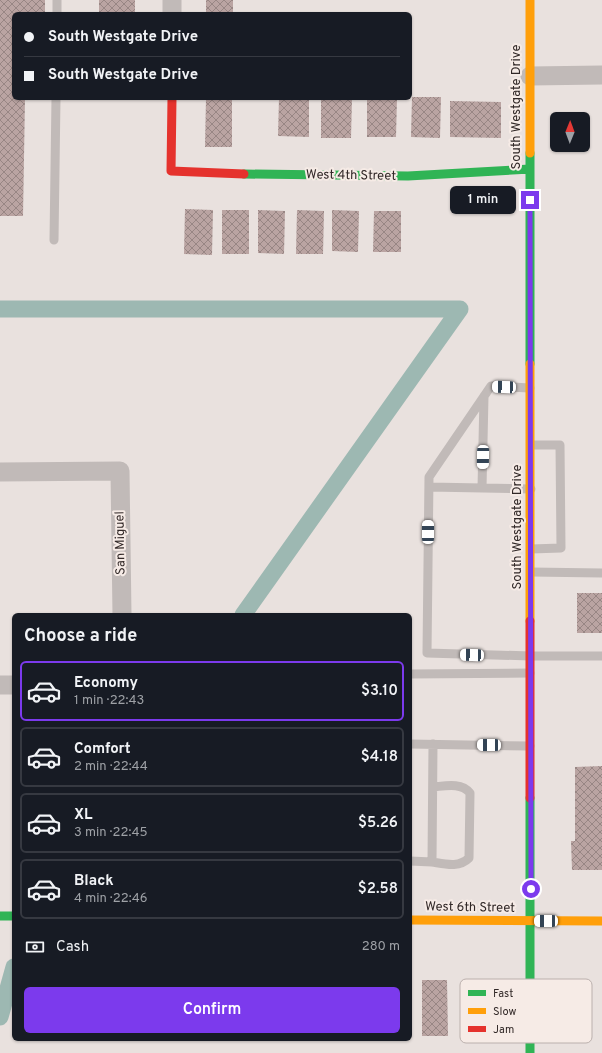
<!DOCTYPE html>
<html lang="en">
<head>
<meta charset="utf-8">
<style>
	:root { --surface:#171b24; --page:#242831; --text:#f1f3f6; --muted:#9ea1a6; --line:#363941; --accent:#7c3aed }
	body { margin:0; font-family:Overpass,sans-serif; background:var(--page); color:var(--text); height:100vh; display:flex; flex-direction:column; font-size:15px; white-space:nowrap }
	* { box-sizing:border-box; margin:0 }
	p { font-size:13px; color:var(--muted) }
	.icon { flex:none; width:22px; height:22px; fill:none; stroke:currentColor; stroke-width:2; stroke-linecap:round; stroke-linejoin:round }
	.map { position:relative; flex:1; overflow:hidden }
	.details { position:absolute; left:12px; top:613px; width:400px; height:428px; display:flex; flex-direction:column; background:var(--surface); border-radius:6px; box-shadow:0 1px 3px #0004 }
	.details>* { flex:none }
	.guide { position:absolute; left:12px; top:12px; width:400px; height:88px; border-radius:6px; box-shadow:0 1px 3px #0004; display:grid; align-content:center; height:88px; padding:0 12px; background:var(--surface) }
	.needle { width:26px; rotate:1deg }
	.controls { position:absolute; left:550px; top:112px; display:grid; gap:8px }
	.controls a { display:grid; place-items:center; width:40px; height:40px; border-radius:6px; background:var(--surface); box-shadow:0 1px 3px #0004; font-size:20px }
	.end { position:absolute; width:18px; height:18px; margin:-9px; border:5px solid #7c3aed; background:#fff; box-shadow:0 0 0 2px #fff }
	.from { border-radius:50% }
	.bubble { position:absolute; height:28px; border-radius:6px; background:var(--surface); box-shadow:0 1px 3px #0004; font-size:13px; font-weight:600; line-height:28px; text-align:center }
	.car { position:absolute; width:12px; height:24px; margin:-12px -6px; border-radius:5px; box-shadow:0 0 3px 1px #0007; background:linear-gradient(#fff 24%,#345 0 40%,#fff 0 76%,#345 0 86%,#fff 0) }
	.guide b { display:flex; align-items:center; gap:14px; height:38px; font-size:15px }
	.guide b+b { border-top:1px solid var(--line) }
	.guide i { width:10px; height:10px; background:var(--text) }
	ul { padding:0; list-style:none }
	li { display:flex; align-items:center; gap:12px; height:60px; margin:0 8px 6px; padding:0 4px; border:2px solid var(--line); border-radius:6px }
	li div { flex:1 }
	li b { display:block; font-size:15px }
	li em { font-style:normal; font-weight:600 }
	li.on { border-color:var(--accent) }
	li>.icon { width:36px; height:36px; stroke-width:1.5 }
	h2 { padding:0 12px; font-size:18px; line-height:48px }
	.pay { display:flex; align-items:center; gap:10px; height:44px; padding:0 12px; font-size:15px }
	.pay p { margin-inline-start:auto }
	.primary-button { display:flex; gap:8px; margin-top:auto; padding:8px 12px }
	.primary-button a { flex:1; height:46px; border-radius:6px; background:var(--accent); color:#fff; font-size:16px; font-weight:600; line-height:46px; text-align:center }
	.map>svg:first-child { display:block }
</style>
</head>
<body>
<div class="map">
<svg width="602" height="1053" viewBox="0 0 602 1053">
	<defs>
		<pattern id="building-cross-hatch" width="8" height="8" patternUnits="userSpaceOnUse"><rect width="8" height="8" fill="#baa4a2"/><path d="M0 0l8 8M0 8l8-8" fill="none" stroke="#988684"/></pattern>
	</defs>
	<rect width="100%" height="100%" fill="#e9e1de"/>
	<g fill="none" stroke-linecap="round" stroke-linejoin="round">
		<!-- canal -->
		<path stroke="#9db8b2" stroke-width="17" d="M0,309H460L243,615
			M0,1017L14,967"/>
	</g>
	<!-- building -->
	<path fill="url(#building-cross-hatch)" d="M0,0H45V14H14V98H25L23,216H0Z
		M99,0H135V14H99Z
		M206,0H233V14H206Z
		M412,97H441L440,138L411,137Z
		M206,98H232V147H205Z
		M279,98H309V137L278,136Z
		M321,98H352L351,138H321Z
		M367,98H397L396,137H367Z
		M450,101L501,102V138L450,137Z
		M185,209L213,210L212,255L184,254Z
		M222,210H249V254H222Z
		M258,210L285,211L284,254L258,253Z
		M297,210L324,211L323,254H296Z
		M332,210L359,211L358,252L332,251Z
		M374,211H401V252H373Z
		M577,593H602V633H577Z
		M602,766V870H572L571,841H575V767Z
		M422,980H447L448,1036H422Z"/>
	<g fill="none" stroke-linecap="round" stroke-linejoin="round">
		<!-- lane -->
		<path stroke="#c1bab8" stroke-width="9" d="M57,14V0
			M54,240L56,98
			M530,388L491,386L429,477L427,653L531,656H602
			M531,445H560L561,548L531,549
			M429,487L531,489
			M482,488L484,396
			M531,572L602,573
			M410,674L530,673
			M410,744L530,746
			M433,787C445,786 461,782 470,793L469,858C459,868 445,864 432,862L433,744
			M410,861L432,862"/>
		<!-- street -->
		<path stroke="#c1bab8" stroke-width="19" d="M172,14V0
			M530,76L602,75
			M0,472L120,471L122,615
			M0,685H14"/>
		<!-- fast -->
		<path stroke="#30b455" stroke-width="9" d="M530,153V364
			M244,174L408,176L530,169
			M530,798V1053
			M0,916H14"/>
		<!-- slow -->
		<path stroke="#ff9f0a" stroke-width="9" d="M530,0V153
			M530,364V621
			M410,920L602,921"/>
		<!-- jam -->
		<path stroke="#e5322d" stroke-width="9" d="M172,98L171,171L244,174
			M530,621V798"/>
	</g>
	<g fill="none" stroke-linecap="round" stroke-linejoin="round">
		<!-- route -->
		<path stroke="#7c3aed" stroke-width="5" d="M530,200L531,889"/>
	</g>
	<g text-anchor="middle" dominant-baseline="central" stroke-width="4" stroke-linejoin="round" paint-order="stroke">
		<!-- street labels -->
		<g font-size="13" fill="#312827" stroke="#f6ebe6">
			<text transform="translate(517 107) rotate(-90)">South Westgate Drive</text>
			<text transform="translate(351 176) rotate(1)">West 4th Street</text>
			<text transform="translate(518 527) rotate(-90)">South Westgate Drive</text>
			<text transform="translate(121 543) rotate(-91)">San Miguel</text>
			<text transform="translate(470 908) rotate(1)">West 6th Street</text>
		</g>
	</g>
	<!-- legend -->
	<rect x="460" y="979" width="132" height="64" rx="6" fill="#f6ebe6" stroke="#bbb0ad" stroke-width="1"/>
	<rect x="468" y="990" width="18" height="6" fill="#30b455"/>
	<rect x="468" y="1008" width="18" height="6" fill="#ff9f0a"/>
	<rect x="468" y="1026" width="18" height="6" fill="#e5322d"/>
	<g font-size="11" fill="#312827">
		<text x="493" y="997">Fast</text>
		<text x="493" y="1015">Slow</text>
		<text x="493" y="1033">Jam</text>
	</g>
</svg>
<div class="controls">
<a><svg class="needle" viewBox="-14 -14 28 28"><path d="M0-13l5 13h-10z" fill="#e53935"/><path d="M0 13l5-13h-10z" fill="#9ea1a6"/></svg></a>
</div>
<i class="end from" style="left:531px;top:889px"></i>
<i class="end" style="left:530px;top:200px"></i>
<div class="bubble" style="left:450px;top:186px;width:66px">1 min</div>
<i class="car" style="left:504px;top:387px;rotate:272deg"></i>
<i class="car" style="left:483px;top:457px;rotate:181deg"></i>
<i class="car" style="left:428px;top:532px;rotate:0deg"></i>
<i class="car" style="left:472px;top:655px;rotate:272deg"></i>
<i class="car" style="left:489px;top:745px;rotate:271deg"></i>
<i class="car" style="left:546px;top:921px;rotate:270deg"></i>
<div class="guide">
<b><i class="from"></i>South Westgate Drive</b>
<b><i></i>South Westgate Drive</b>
</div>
<section class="details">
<h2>Choose a ride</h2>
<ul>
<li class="on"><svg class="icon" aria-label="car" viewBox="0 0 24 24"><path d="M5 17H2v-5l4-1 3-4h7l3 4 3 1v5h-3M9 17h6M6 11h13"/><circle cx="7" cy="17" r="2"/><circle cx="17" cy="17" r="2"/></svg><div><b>Economy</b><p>1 min · 22:43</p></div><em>$3.10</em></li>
<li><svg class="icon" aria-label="car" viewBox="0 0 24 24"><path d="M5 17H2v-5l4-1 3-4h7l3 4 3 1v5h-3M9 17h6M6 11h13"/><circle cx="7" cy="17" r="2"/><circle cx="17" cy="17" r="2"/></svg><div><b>Comfort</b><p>2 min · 22:44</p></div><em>$4.18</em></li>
<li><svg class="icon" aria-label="car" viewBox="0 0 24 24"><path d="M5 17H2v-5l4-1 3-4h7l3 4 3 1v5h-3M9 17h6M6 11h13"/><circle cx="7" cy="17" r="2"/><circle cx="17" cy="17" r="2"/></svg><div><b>XL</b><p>3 min · 22:45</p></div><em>$5.26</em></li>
<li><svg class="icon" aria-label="car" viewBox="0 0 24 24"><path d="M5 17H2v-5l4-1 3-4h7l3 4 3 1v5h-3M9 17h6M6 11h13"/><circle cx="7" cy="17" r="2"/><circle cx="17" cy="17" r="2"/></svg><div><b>Black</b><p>4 min · 22:46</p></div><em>$2.58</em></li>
</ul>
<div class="pay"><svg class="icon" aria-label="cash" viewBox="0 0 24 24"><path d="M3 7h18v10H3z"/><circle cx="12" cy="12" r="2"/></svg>Cash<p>280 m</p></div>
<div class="primary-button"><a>Confirm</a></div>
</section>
</div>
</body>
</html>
